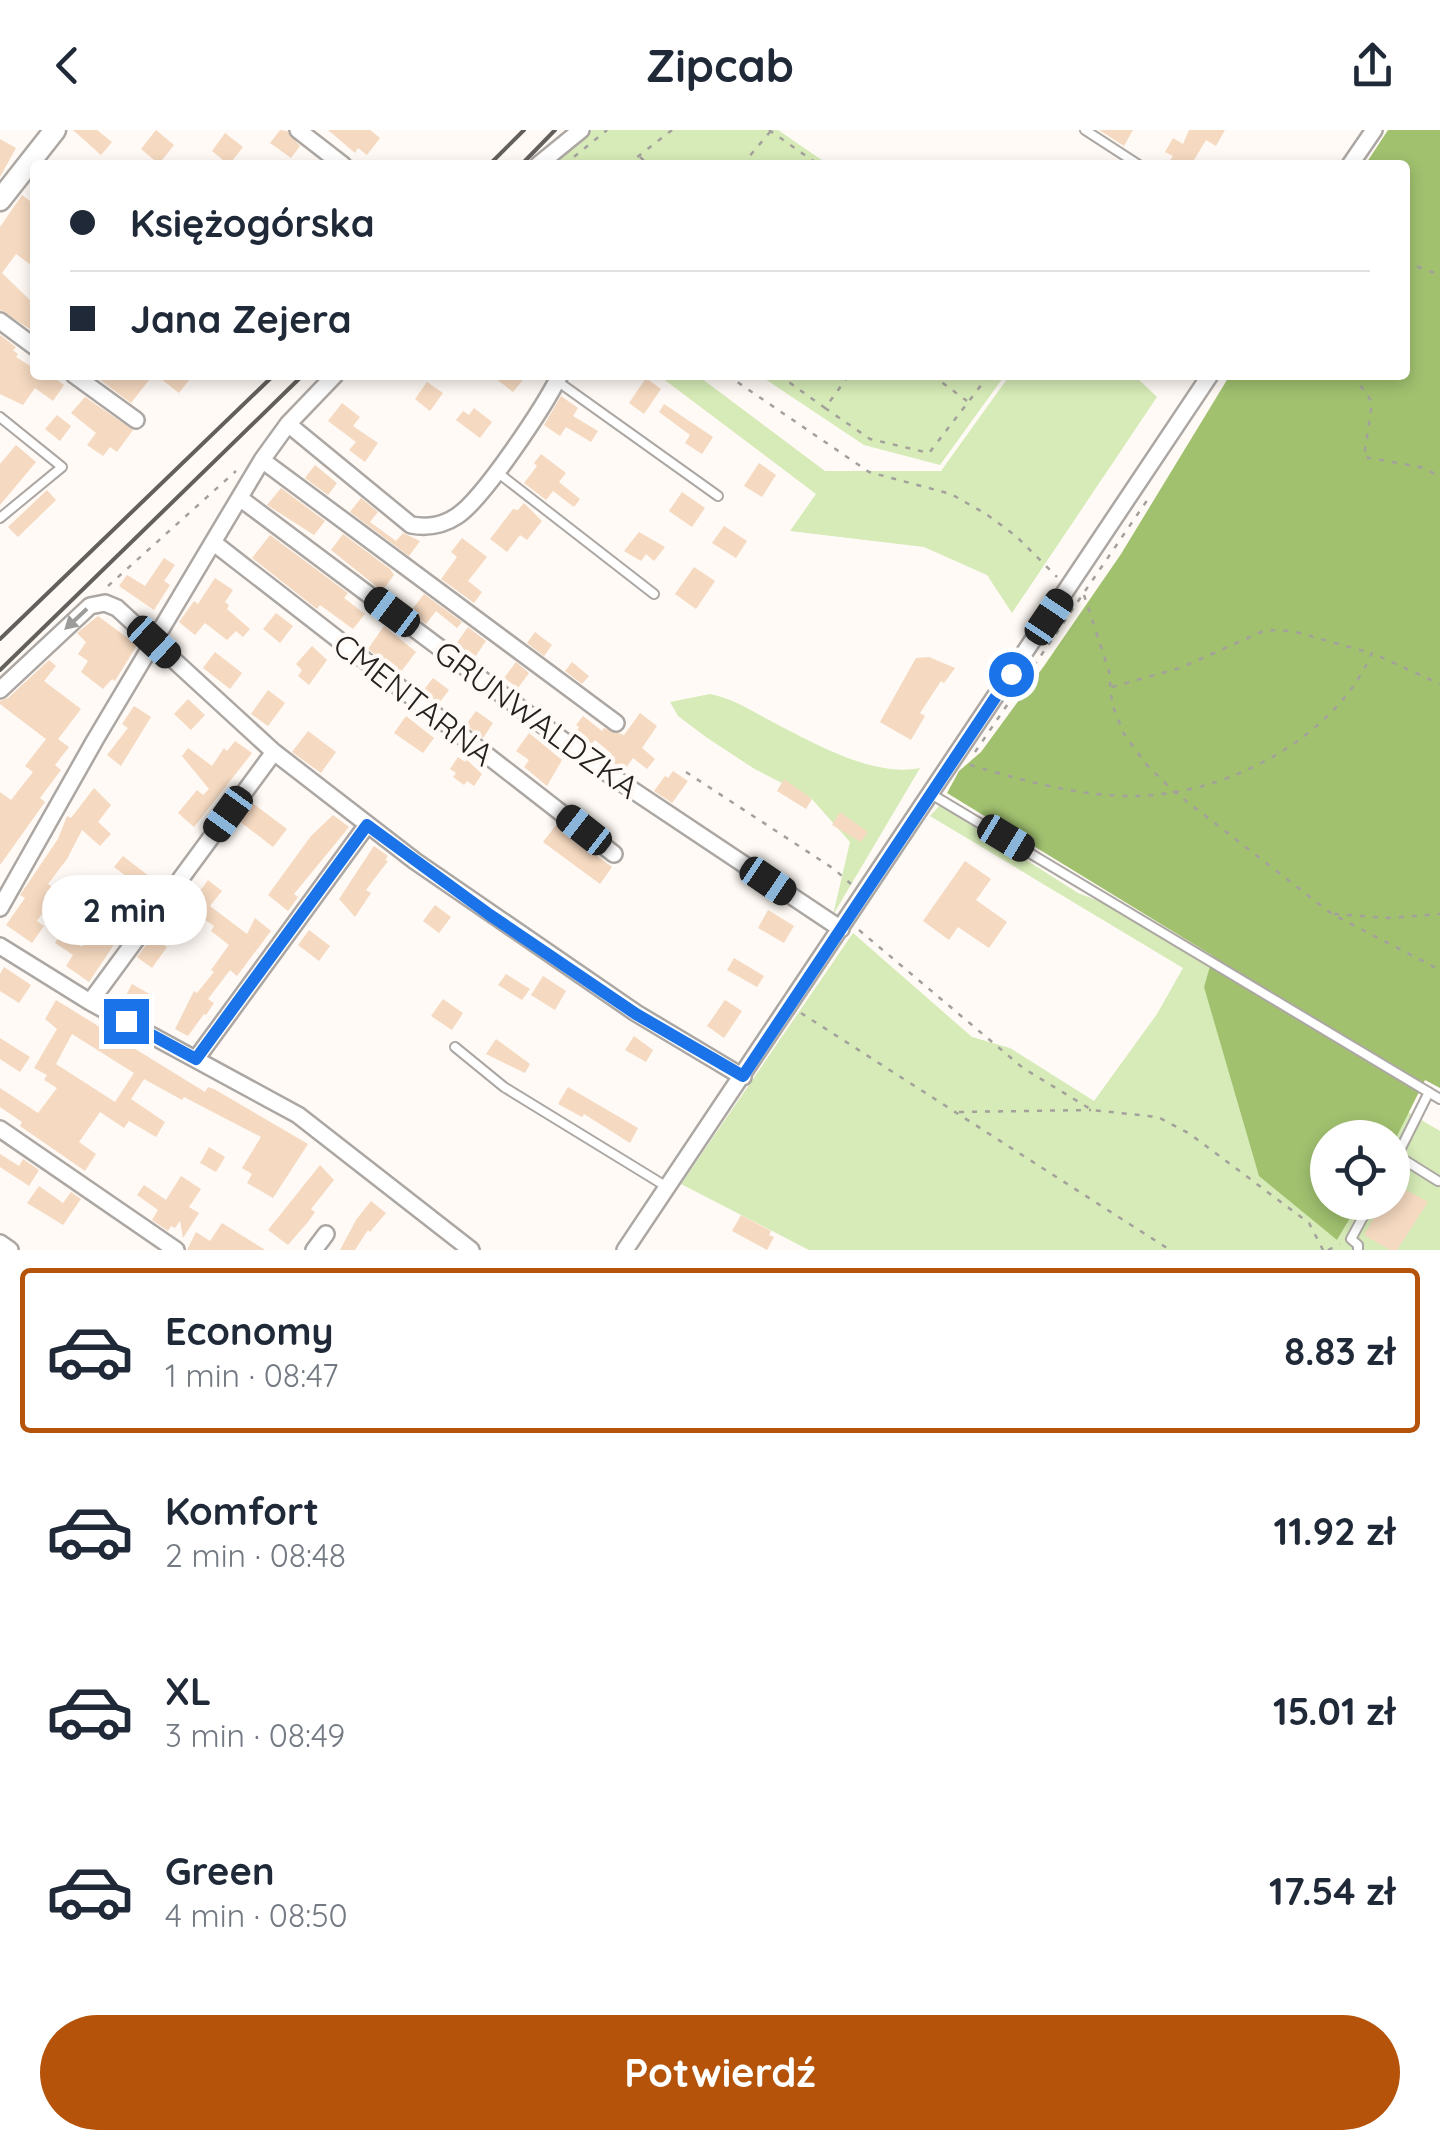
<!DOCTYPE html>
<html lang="pl">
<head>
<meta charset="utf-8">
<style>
	:root { --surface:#fff; --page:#f6f6f7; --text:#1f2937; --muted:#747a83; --line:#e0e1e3; --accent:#b45309 }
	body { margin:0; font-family:Quicksand,sans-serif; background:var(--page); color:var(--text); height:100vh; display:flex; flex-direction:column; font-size:38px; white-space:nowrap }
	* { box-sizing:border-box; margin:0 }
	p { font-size:32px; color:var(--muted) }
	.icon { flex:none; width:55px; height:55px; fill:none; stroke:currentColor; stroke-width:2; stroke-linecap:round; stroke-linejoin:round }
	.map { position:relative; height:1120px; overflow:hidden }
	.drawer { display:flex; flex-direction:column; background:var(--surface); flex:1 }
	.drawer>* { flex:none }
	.hud { position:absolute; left:30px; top:30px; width:1380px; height:220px; border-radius:10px; box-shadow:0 5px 15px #0003; display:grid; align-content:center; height:220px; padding:0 40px; background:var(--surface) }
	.tools { position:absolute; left:1310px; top:990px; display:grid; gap:20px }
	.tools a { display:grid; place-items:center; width:100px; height:100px; border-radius:50%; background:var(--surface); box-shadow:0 5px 15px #0003; font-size:50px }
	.end { position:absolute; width:45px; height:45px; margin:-22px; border:12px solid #1a73e8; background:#fff; box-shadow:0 0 0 5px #fff }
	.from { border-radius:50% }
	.bubble { position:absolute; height:70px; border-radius:35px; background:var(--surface); box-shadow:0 5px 15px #0003; font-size:32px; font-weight:800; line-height:70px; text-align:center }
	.car { position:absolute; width:30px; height:60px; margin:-30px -15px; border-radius:12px; box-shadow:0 0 8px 2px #0007; background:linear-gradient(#222 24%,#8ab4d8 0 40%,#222 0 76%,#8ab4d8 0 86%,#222 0) }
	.hud b { display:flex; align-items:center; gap:35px; height:95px; font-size:38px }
	.hud b+b { border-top:2px solid var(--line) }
	.hud i { width:25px; height:25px; background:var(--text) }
	ul { padding:18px 0 0; list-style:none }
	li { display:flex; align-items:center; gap:30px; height:165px; margin:0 20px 15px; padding:0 20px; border:5px solid transparent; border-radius:10px }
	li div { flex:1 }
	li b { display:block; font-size:38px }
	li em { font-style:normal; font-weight:800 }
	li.selected { border-color:var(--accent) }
	li>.icon { width:90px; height:90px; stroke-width:1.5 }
	.button { display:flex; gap:20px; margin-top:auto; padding:20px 40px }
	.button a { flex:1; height:115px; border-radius:60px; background:var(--accent); color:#fff; font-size:40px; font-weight:800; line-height:115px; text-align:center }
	header { display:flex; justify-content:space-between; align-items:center; height:130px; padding:0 40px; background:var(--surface); font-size:45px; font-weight:800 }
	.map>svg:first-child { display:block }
</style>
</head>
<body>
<header><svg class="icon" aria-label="back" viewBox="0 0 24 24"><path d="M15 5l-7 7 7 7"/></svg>Zipcab<svg class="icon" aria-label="share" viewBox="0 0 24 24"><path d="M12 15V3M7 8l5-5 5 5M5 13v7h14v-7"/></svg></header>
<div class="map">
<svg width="1440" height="1120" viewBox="0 0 1440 1120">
	<rect width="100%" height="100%" fill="#fffaf5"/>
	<!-- green -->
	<path fill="#d6ebb7" d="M592,0H778L829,35H549Z
		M658,245H697L825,341H941L1010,245H1134L1157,267L1012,483L987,445L924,417L790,401L816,364Z
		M759,245H1005L940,335L864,315Z
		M710,564C731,568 749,579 767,589C810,611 872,648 920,638L833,785L850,712L811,668L753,638L706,607L678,586L670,572Z
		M940,675L1078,763L1107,774L1210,838L1204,857L1337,1110L1359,1073L1392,1072L1393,1014L1408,982L1440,1001V1120H809L681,1054L853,803L972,907L1010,918L1094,971L1157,884L1183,838L930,686Z"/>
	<!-- forest -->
	<path fill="#a1c16f" d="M1388,0H1440V958L1425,950L1393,1014L1392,1008H1328V1072L1359,1073L1337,1110L1259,1046L1204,857L1213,826L947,663L959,641L981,622L1044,536L1121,424L1230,245H1405V35H1365Z"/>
	<!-- building -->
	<path fill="#f5d9c0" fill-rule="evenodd" d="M73,0H97L112,12L101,25Z
		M156,0L174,15L159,34L141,19Z
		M280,0L287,1L300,16L291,28L270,13Z
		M328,0H370L380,8L367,25L358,18L355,23Z
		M1099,0H1133L1124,16Z
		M1189,0H1225L1216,16L1206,10L1191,35H1167L1173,26L1165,22L1173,8L1183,14Z
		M225,3L243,17L229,35L212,21Z
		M0,9L16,18L0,47Z
		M22,65L35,75V138L16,124L2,143L35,175V192L30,199L0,180V97Z
		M0,205L16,217L13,220L18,224L16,227L35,239V245H51L64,255L53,271L35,258L23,275L0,264Z
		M102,245H153L131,273L99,249Z
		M156,245H193L179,263Z
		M491,245H527L513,262Z
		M646,248L661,259L644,284L629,273Z
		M427,252L443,263L430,281L415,269Z
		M561,266L578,278L573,286L598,301L591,312L566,297L560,306L544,295Z
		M85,267L133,300L117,322L110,317L103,326L87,315L96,303L71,283Z
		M342,273L360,287L353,296L378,313L365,332L349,320L356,312L328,291Z
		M664,274L713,307L702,324L685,313L690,305L659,282Z
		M474,278L492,292L480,308L456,290L463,281L469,285Z
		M57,285L71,296L60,311L45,299Z
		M16,315L36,332L0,375V334Z
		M541,324L566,343L559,352L580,369L574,377L553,361L546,370L524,353L537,336L534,333Z
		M759,333L776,345L762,367L744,356Z
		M315,335L337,353L328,365L305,348Z
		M281,358L325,391L314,405L267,375Z
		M47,360L56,370L18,407L8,397Z
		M682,362L705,378L692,397L669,381Z
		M361,368L378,382L370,392L396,411L403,403L420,411L409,426L350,382Z
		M524,373L542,391L527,410L520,405L507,422L490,409L513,379L518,380Z
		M724,396L747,411L736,428L712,413Z
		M639,402L665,417L654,431L646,424L641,431L624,421Z
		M343,404L390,439L394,445L382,461L331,420Z
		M270,405L348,463L344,468L365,484L353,499L320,475L317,479L252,428Z
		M462,408L487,427L468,451L482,462L474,473L441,449L457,427L451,422Z
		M164,428L175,435L164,451L170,455L154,480L119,456L127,445L145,456Z
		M694,437L715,451L696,479L675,464Z
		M215,448L233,460L225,472L229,475L227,479L250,499L243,507L236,501L227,510L205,493L195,505L179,492L194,471L198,474Z
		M424,464L462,492L457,498L436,481L426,494L410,482Z
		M276,483L293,496L280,513L263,499Z
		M98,486L137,515L115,551L112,549L103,559L81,542L88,531L78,524L86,512L77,503Z
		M384,496L416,522L400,543L368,519Z
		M468,497L486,511L475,527L456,514Z
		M535,502L552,515L544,526L527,513Z
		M312,516L327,530L309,555L298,546L302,540L296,534Z
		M215,522L242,543L230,559L203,538Z
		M929,527L955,538L944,553L941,551L920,583L925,586L911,610L880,592L916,528Z
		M49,530L56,536L44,551L81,579L58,609L69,617L55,635L61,640L40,668L45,672L0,735V662L11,670L33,642L25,636L46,609L0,574V571L8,568Z
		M516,532L529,543L518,558L504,548Z
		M572,532L589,546L582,554L565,541Z
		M433,548L449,560L439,573L423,561Z
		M268,560L285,573L268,596L251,584Z
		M188,569L205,585L191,600L174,584Z
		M134,576L151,587L121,636L107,625L128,598L122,594Z
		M476,581L493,593L483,608L466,595Z
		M640,583L657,596L642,618L655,629L647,639L633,628L624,641L608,629L612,624L595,610L590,616L574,605L579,597L576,595L583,586L602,601L604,598L624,605Z
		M406,586L434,608L423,623L394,603Z
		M308,601L336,622L321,643L292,622Z
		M529,603L562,630L547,656L524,637L529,630L516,621Z
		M235,611L252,623L194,697L178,683L197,660L203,665L209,659L182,626L188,618L212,636L224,618L227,621Z
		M458,627L465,632L466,629L482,644L474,656L467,651L464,655L453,647L456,643L450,639Z
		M673,641L688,651L672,673L654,661L665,646L668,648Z
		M784,649L812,669L806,679L777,661Z
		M94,658L111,675L98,692L111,704L100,716L82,700L67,729L48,754L58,761L37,791L44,796L32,813L6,795L25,768L20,765L58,709L67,686L71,688Z
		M251,672L287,699L273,717L238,690Z
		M840,682L868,702L861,712L832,695Z
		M333,685L349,697L294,764L298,767L288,781L268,765L311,706Z
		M556,695L612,737L600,754L543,712Z
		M374,716L388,726L385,730L388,731L366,760L371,763L355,787L339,769Z
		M123,726L154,750L141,768L125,755L130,749L114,737Z
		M965,731L991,749L976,770L1007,792L989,818L958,797L949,810L923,791Z
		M208,750L222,761L210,776L247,804L255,788L271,801L237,846L230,840L208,869L214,873L206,885L204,884L188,906L175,899L194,861L197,863L214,842L211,840L229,815L211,801L214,796L188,778Z
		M435,775L451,787L439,803L423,791Z
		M768,780L794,796L784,813L758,798Z
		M94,799L115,813L89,852L66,836L73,825L55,813L61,803L82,817Z
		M309,800L330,816L319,831L298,815Z
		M152,807L167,817L152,838L137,827Z
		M734,828L764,846L757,857L727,840Z
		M4,837L31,855L19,873L0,861V844Z
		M506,844L530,859L522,870L498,855Z
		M543,846L566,861L555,880L531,865Z
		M132,854L153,866L144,881L124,869Z
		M443,869L463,883L452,900L431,886Z
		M56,870L205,962L208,957L214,959L308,1014L273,1068L247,1053L252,1044L242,1038L261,1007L184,967L182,970L144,949L131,969L165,992L156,1007L129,991L124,998L100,982L79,1012L96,1024L85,1041L20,996L22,992L0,977V958L38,983L57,958L44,950L47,945L34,938L57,899L45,889ZM72,904L134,943L115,972L56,934Z
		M725,870L742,881L724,908L707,896Z
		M634,906L653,920L646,932L625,920Z
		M0,908L30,927L20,942L0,929Z
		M496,909L530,934L525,943L486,924Z
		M568,957L638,998L630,1013L584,984L582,987L558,974Z
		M209,1017L225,1027L216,1042L200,1033Z
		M0,1024L19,1036L23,1029L39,1040L29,1056L0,1037Z
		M320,1035L334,1050L311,1079L315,1082L308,1092L288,1115L268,1100Z
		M181,1046L201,1059L189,1077L199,1083L183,1108L180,1091L175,1098L171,1096L168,1101L152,1090L158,1080L137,1065L144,1055L166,1070Z
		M1392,1052L1428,1072L1397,1120H1390L1364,1105L1383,1072H1392Z
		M39,1056L63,1073L71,1062L81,1069L63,1095L27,1073Z
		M371,1071L386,1083L370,1102L368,1100L355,1120H340L356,1090Z
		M741,1085L771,1101L769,1105L774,1107L767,1120L732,1101Z
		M222,1093L265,1120H187L196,1102L210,1111Z"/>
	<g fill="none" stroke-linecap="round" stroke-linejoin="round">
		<!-- lane casing -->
		<g stroke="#aca7a3" stroke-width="12">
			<path id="lane" d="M1085,0L1139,35
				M557,251L718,366
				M0,287L62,337L0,388
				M497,342L654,464
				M931,664L1440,969
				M455,917L504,957L667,1057
				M1398,1026L1438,1051
				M1392,1036L1429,962
				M1358,1120V1115L1351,1109L1371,1072"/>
		</g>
		<!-- street casing -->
		<g stroke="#aca7a3" stroke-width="20">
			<path id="street" d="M298,0L343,35
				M538,35L581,0
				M1350,35L1374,0
				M0,191L35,217
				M74,245L136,290
				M288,294L411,395C428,398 442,396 457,386C484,368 544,277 560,245
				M262,330L616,593
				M241,369L604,641L841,799
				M214,413L614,724
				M0,560L90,476L105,473L117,478L274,622L415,731L636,883L743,947
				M0,778L95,610L262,330L288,294L335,245
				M0,816L90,872L298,985L471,1120
				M90,872L274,622
				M196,929L367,695
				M0,999L176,1120
				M0,1113L10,1120
				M314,1120L326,1104
				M625,1120L1210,245"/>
		</g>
		<!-- secondary casing -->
		<g stroke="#aca7a3" stroke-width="25">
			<path id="secondary" d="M0,70L55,0"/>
		</g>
		<!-- path -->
		<path stroke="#a4a19d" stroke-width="2.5" stroke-dasharray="5 8" stroke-linecap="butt" d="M769,0L819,35
			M640,27L649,35
			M564,35L607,0
			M627,35L672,0
			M742,35L770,2
			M1405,132L1440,145
			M727,245L869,342L951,364L986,384L1016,406L1057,447
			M779,245L825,278L849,245
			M932,245L967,271
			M1353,245L1372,272L1364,327L1420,337L1440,346
			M825,278L870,309L929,323L989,245
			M108,456L236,341
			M1084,465L1109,541L1112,574L1124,604L1146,634L1172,660L1332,784L1440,840
			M1112,557L1180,538L1266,500L1292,501L1371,523
			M975,622L1148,369
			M970,635C1022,650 1073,665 1127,666C1220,668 1334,611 1372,523L1440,554
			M686,642L834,739L851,754
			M1334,784L1388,788L1440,784
			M859,800L1023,938L1092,980L1158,987L1190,1004L1309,1093L1323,1120
			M801,883L1170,1120
			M959,982L1091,980
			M1328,1120L1340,1114"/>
		<!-- lane -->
		<use href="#lane" stroke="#fff" stroke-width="8"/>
		<!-- street -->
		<use href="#street" stroke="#fff" stroke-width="15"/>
		<!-- secondary -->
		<use href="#secondary" stroke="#fff" stroke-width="20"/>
		<!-- rail -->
		<path stroke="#625f5c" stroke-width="4" d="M489,35L524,0
			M521,35L555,0
			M0,509L274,245
			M0,540L303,245"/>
	</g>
	<!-- one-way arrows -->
	<defs><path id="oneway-solid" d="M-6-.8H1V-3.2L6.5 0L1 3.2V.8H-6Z" transform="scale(2.5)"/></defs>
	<use fill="#9c9c9b" href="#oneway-solid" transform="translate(76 489) rotate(137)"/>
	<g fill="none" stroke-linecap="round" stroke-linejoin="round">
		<!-- route -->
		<path stroke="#1a73e8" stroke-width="12" d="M126,891L196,929L367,695L490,785L636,884L743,946L1011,544"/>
	</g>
	<g text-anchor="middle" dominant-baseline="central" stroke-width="9" stroke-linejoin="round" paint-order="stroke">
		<!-- street labels -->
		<g font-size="32" fill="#242220" stroke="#fffaf5">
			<text transform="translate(414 569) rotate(38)">CMENTARNA</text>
			<text transform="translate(537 589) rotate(36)">GRUNWALDZKA</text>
		</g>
	</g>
</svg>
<div class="tools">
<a><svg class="icon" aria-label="locate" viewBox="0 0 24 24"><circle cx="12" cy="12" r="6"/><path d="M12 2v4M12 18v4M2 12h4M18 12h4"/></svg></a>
</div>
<i class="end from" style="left:1011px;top:544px"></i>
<i class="end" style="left:126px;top:891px"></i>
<div class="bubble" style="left:42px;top:745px;width:165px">2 min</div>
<i class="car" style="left:392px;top:482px;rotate:307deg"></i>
<i class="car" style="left:1049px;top:487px;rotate:34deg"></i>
<i class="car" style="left:154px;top:512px;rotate:133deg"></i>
<i class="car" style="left:228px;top:684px;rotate:216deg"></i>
<i class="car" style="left:584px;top:700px;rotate:308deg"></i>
<i class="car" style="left:1006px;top:708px;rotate:121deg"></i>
<i class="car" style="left:768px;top:751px;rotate:124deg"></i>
<div class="hud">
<b><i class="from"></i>Księżogórska</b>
<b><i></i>Jana Zejera</b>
</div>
</div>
<section class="drawer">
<ul>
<li class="selected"><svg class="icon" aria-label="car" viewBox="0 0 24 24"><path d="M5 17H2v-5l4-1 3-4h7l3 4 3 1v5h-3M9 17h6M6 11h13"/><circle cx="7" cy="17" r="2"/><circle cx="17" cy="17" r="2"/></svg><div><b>Economy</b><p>1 min · 08:47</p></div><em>8.83 zł</em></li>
<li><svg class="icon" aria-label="car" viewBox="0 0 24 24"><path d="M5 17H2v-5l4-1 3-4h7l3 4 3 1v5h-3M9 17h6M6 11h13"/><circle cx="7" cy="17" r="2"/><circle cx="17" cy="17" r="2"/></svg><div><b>Komfort</b><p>2 min · 08:48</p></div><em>11.92 zł</em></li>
<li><svg class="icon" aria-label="car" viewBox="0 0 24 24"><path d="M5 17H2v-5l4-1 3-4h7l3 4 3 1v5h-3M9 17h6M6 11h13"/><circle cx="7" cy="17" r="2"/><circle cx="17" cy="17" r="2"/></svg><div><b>XL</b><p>3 min · 08:49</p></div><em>15.01 zł</em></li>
<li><svg class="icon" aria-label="car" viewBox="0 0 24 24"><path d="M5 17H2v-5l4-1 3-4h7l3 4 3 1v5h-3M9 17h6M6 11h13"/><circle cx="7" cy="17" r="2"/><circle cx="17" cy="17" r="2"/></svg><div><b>Green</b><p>4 min · 08:50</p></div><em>17.54 zł</em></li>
</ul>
<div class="button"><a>Potwierdź</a></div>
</section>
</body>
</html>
